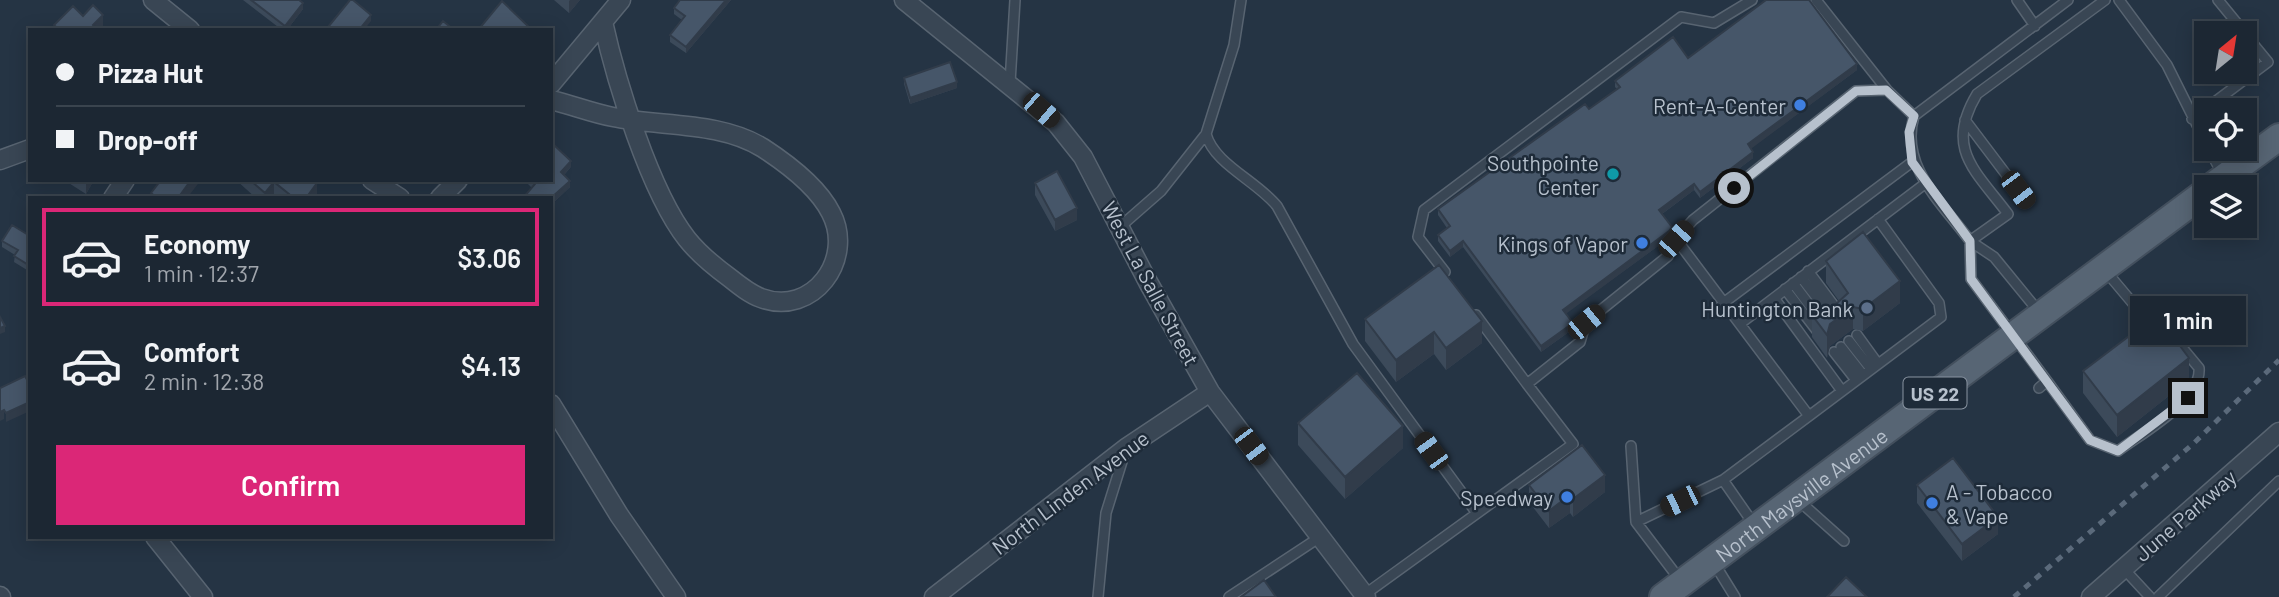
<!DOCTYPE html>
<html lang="en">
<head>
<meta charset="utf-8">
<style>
	:root { --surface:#1c2733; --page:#252f3b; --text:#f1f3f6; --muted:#a0a5ac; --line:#3a444e; --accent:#db2777 }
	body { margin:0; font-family:Barlow,sans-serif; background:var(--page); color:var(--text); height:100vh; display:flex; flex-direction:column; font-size:26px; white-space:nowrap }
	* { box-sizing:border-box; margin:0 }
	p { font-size:23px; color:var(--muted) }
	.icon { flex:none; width:38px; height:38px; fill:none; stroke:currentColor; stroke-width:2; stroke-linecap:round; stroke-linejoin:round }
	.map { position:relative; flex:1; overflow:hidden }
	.sheet { position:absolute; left:28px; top:196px; width:525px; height:343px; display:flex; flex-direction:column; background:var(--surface); border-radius:0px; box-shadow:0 4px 18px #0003,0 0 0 2px var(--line) }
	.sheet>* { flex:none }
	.hud { position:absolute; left:28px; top:28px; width:525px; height:154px; border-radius:0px; box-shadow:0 4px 18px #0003,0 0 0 2px var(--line); display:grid; align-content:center; height:154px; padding:0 28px; background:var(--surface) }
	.needle { width:46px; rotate:30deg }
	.tools { position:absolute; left:2194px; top:21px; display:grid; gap:14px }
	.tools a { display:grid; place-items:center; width:63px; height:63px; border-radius:0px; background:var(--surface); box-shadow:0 4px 18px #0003,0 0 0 2px var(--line); font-size:35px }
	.end { position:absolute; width:32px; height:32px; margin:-16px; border:9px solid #b7c1cd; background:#111; box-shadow:0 0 0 4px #111 }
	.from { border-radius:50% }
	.bubble { position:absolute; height:49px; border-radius:0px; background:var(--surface); box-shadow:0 4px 18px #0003,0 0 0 2px var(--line); font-size:23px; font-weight:600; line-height:49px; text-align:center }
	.car { position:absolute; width:21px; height:42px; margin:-21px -10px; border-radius:9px; box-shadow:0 0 5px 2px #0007; background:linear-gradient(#222 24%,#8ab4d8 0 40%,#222 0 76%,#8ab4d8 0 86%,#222 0) }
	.hud b { display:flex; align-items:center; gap:24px; height:66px; font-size:26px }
	.hud b+b { border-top:2px solid var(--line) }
	.hud i { width:18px; height:18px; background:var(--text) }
	ul { padding:12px 0 0; list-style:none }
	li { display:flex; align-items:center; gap:21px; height:98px; margin:0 14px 10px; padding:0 14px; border:4px solid transparent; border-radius:0px }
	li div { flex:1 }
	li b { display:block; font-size:26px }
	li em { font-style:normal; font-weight:600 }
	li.on { border-color:var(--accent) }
	li>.icon { width:63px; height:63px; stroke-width:1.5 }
	.primary-button { display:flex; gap:14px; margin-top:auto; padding:14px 28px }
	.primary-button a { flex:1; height:80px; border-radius:0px; background:var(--accent); color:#fff; font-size:28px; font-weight:600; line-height:80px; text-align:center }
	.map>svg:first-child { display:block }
</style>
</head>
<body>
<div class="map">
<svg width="2279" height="597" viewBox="0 0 2279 597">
	<rect width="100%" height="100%" fill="#253444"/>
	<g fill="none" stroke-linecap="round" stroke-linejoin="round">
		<!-- service casing -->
		<g stroke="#586471" stroke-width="12">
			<path id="service" d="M1816,0L1887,90
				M2017,0L2035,26
				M2068,0L1914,116C1899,166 1942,203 1970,241L2008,214C1976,171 1944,149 1977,94L2105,0
				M2119,0L2167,65L2207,145
				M2218,0L2245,33
				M1010,83L1015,0
				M2192,119L2268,62L2245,34
				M1965,120L2027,202
				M1206,134C1214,164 1257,181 1277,206L1353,344L1476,512
				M2209,149L2223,175
				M1121,226L1161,191L1206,134L1234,45L1241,0
				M1676,239L1809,416L1723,480L1755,526
				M1808,271L1841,315
				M1445,272L1418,237L1424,210L1681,17L1714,23L1752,0
				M1801,277L1834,320
				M1793,283L1823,323
				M1785,289L1818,332
				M1774,298L1842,391
				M1722,304L1912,162
				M1476,315L1527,384
				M1741,323L1926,183
				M1857,335L1878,364
				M1849,341L1871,369
				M1841,347L1863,375
				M1834,352L1856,380
				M2047,381L2090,440L2118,451C2142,433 2202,400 2199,368L2165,327L2141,313L2104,269
				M2039,388L2047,381L1971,279L1970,241L1994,257L2039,312
				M1809,416L1941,317L1939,303L1878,219
				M1631,446L1636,522
				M1797,499L1844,541
				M1714,563L1735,597
				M2124,569L2150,597
				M1680,580L1636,522L1723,480
				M1364,595L1573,444L1527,384L1580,342L1586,322L1668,256L1676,239L1693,220L1856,91L1887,90L1914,116
				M1098,597L1106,513L1125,452
				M1229,597L1320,537
				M2158,597L2279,481"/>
		</g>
		<!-- minor casing -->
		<g stroke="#586471" stroke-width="21">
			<path id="minor" d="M153,0L190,30
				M904,0L1056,123L1083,157L1148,282L1210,392L1366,597
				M551,84L621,0
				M551,100C572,105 592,113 613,117C660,127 720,121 763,148C786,163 818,187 831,213C855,259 813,317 761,298C750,294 740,286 730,278C715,267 699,254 687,239C650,192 616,81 603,22
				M0,160L30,149
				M372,180L400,198
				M113,198L125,180
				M440,198L458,180
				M551,404L619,515L676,597
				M155,537L203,597
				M0,596L1,597
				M934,597L1126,448L1210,392
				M2091,597L2279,432"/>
		</g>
		<!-- primary casing -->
		<g stroke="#434f5d" stroke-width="30">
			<g id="primary">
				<path d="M2211,187L2279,137"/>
				<path id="s1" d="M1663,597L2207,191"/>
			</g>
		</g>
		<!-- service -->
		<use href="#service" stroke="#394654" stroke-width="9"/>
		<!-- minor -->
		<use href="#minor" stroke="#394654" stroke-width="18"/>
		<!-- primary -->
		<use href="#primary" stroke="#576574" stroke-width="26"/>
		<!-- rail -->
		<path stroke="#5b6a7b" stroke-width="5" stroke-dasharray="7 7" stroke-linecap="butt" d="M2014,597L2193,444L2279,360"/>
	</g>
	<!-- wall -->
	<path fill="#3c4a5a" d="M243,0H299L303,9L287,30H282Z
		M554,0H580L569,13Z
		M680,0H731L686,53L670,42V35L682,20L674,14V8Z
		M1688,58L1857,70L1751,148L1753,158L1700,198L1694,190L1662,214L1672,233L1669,238L1566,313L1573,329L1541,352L1463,247L1450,257L1438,241V235L1447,228L1438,215V209L1589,109L1617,89L1615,87V81Z
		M904,78L957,88L910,104L904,84Z
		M571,167L564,175L570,187L551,205V198L532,188L525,181L551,180Z
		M64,180H94L86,194Z
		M236,180H314L317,195L315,198H279L274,194L272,198H256Z
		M1035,183L1077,220L1055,231L1035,195Z
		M30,236V267L29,266L27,270L14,262L15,255L2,247V241Z
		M1826,261L1900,303L1863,331L1853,329L1830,346L1827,358L1812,337V315L1823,316L1839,301L1826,283Z
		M1439,265L1482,343L1446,370L1434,354L1396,382L1365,341V319Z
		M2083,371L2189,380L2117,437L2083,393Z
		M1298,423L1403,448L1345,499L1298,445Z
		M1529,485L1605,492L1573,517L1570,513L1549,528L1529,502Z
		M1917,485L1998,534L1962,561L1917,503Z"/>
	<!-- shaded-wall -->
	<path fill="#313c4a" d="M570,0H580L569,13V1Z
		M726,0H731L686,53V47Z
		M303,3V9L287,30H285V26Z
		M103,15V27L100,30H93V25Z
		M371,15V21L364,30H359Z
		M1857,64V70L1748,151V144Z
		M957,82V88L910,104V98Z
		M1753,152V158L1700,198V192Z
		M571,161V167L561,178V172Z
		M87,180H94L86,194V182Z
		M191,180H201L187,198H178Z
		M570,181V187L551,205V198Z
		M274,182V194L272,198H265V193Z
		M317,183V195L315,198H306Z
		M1694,184V190L1659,216V210Z
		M1077,208V220L1055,231V220Z
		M1672,227V233L1669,238L1563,316V310Z
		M1463,241V247L1450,257V251Z
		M1900,281V303L1863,331V309Z
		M1853,307V329L1830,346L1827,358V335L1830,324Z
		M1482,321V343L1446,370V348Z
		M1573,323V329L1541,352V346Z
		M5,326V332L0,334V328Z
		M1434,332V354L1396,382V360Z
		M2189,358V380L2117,437V415Z
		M30,402V411L6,422V413Z
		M4,410V419L0,421V412Z
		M1403,426V448L1345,499V477Z
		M1605,475V492L1573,517V499Z
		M1570,495V513L1549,528V511Z
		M1998,517V534L1962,561V544Z"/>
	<!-- building -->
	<path fill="#465669" stroke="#313c4a" stroke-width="2" d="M251,0H299L303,3L285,26Z
		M350,0H353L371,15L359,30H331L328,27Z
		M680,0H726L686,47L670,35L685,16L674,8Z
		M1766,0H1809L1857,64L1748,144L1753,152L1700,192L1694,184L1659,210L1672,227L1669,231L1563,310L1573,323L1541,346L1463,241L1450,251L1438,235L1450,226L1438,209L1585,104L1589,109L1620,87L1615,81L1673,37L1688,58Z
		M502,1L532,30H478Z
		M93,5L103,15L93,25L98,30H59L54,25L73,6L83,16Z
		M443,21L454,30H436Z
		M950,62L957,82L910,98L904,78Z
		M553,144L571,161L561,172L570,181L551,198H523L535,184L530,180H551V146Z
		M1057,171L1077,208L1055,220L1035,183Z
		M161,180H191L178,198H157L151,193Z
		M250,180H314L317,183L306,198H294L274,182L265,193Z
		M12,225L30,236V261L29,260L27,264L14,256L18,250L2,241Z
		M1863,232L1900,281L1863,309L1853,307L1830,324L1827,335L1812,315L1823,316L1848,293L1826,261Z
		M1439,265L1482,321L1446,348L1434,332L1396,360L1365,319Z
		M2157,315L2189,358L2117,415L2083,371Z
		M0,317L5,326L0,328Z
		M1357,373L1403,426L1345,477L1298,423Z
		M25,376L30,385V402L6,413L4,410L0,412V388Z
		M1582,445L1605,475L1573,499L1570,495L1549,511L1529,485Z
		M1953,458L1998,517L1962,544L1917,485Z
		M1846,577L1867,597H1827Z
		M1264,580L1276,597H1241Z"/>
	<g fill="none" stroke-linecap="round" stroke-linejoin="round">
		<!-- route -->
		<path stroke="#b7c1cd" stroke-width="9" d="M1734,188L1856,91L1886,90L1914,116L1909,132L1912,162L1970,241L1971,279L2090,440L2118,451L2188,398"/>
	</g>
	<!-- markers -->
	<g fill="#3f7fe0" stroke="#1e2b39" stroke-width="2.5">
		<circle cx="1800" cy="105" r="7"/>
		<circle cx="1642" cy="243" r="7"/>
		<circle cx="1567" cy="497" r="7"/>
		<circle cx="1932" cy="503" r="7"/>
	</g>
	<circle fill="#0f9aa8" stroke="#1e2b39" stroke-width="2.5" cx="1613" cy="174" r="7"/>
	<circle fill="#5c6f8a" stroke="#1e2b39" stroke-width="2.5" cx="1867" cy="308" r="7"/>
	<g text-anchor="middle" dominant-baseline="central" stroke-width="5" stroke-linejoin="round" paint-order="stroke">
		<!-- shield labels -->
		<rect fill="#1e2b39" stroke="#8994a1" stroke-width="2" x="1903.5" y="377.5" width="63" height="31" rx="5"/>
		<g font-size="19" font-weight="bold" fill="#b7c1cd">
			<text x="1935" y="393">US 22</text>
		</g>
		<!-- poi labels -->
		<g font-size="21" fill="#b7c1cd" stroke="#1e2b39" text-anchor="end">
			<text x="1786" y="105">Rent-A-Center</text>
			<text x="1599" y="162">Southpointe<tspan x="1599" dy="24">Center</tspan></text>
			<text x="1628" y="243">Kings of Vapor</text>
			<text x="1853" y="308">Huntington Bank</text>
			<text x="1946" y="491" text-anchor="start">A - Tobacco<tspan x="1946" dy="24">&amp; Vape</tspan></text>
			<text x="1553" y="497">Speedway</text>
		</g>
		<!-- street labels -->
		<g font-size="21" fill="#b7c1cd" stroke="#1e2b39">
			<text transform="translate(1151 283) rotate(62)">West La Salle Street</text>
			<text transform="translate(1070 492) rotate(-37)">North Linden Avenue</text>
			<text stroke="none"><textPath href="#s1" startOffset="172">North Maysville Avenue</textPath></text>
			<text transform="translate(2185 515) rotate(-41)">June Parkway</text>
		</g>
	</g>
</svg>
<div class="tools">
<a><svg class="needle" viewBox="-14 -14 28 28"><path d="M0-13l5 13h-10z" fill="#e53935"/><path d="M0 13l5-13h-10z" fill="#a0a5ac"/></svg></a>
<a><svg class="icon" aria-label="locate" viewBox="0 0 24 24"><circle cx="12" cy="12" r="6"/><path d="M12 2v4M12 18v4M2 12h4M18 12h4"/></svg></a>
<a><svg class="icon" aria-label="layers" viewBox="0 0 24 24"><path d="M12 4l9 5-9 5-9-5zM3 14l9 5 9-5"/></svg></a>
</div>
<i class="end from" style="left:1734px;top:188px"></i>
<i class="end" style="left:2188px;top:398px"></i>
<div class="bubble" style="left:2130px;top:296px;width:116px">1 min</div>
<i class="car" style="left:1041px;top:110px;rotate:131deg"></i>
<i class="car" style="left:2018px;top:190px;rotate:143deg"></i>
<i class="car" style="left:1676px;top:239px;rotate:42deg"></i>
<i class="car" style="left:1586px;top:322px;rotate:51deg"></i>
<i class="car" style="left:1251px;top:446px;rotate:143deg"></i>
<i class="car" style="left:1431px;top:451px;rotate:324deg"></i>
<i class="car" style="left:1680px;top:501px;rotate:244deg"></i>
<div class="hud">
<b><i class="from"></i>Pizza Hut</b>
<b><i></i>Drop-off</b>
</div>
<section class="sheet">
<ul>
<li class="on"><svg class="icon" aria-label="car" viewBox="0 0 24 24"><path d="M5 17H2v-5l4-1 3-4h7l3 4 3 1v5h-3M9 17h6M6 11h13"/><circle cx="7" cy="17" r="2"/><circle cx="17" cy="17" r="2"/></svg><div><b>Economy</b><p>1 min · 12:37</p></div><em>$3.06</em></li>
<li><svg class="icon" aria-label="car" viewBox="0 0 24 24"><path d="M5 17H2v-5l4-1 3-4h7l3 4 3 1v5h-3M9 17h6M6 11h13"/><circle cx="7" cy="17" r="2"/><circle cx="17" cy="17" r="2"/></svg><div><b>Comfort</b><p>2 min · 12:38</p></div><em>$4.13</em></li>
</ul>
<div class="primary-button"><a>Confirm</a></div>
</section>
</div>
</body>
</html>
